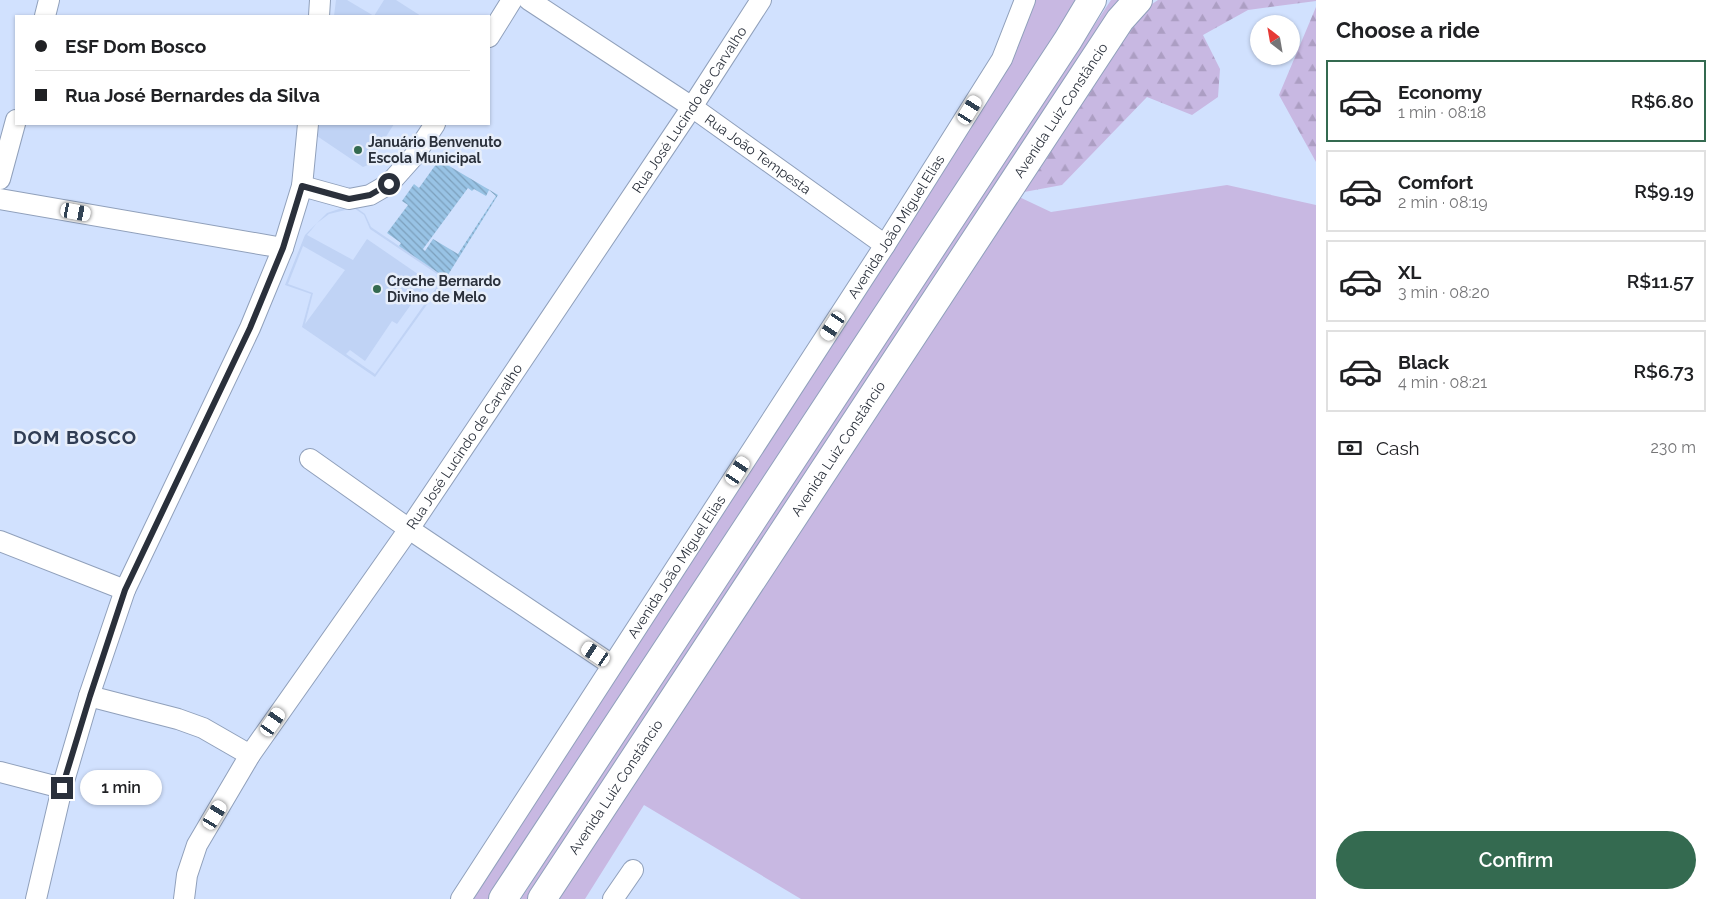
<!DOCTYPE html>
<html lang="en">
<head>
<meta charset="utf-8">
<style>
	:root { --surface:#fff; --page:#f6f6f6; --text:#202124; --muted:#757577; --line:#e0e0e0; --accent:#346a50 }
	body { margin:0; font-family:Raleway,sans-serif; background:var(--page); color:var(--text); height:100vh; display:flex; flex-direction:column; font-size:19px; white-space:nowrap }
	* { box-sizing:border-box; margin:0 }
	p { font-size:16px; color:var(--muted) }
	.icon { flex:none; width:28px; height:28px; fill:none; stroke:currentColor; stroke-width:2; stroke-linecap:round; stroke-linejoin:round }
	.map { position:relative; flex:1; overflow:hidden }
	.drawer { display:flex; flex-direction:column; background:var(--surface); width:400px }
	.drawer>* { flex:none }
	.top-card { position:absolute; left:15px; top:15px; width:475px; height:110px; border-radius:0px; box-shadow:0 1px 4px #0004; display:grid; align-content:center; height:110px; padding:0 20px; background:var(--surface) }
	.needle { width:32px; rotate:329deg }
	.controls { position:absolute; left:1250px; top:15px; display:grid; gap:10px }
	.controls a { display:grid; place-items:center; width:50px; height:50px; border-radius:50%; background:var(--surface); box-shadow:0 1px 4px #0004; font-size:25px }
	.end { position:absolute; width:22px; height:22px; margin:-11px; border:6px solid #2a303b; background:#fff; box-shadow:0 0 0 2px #fff }
	.from { border-radius:50% }
	.bubble { position:absolute; height:35px; border-radius:18px; background:var(--surface); box-shadow:0 1px 4px #0004; font-size:16px; font-weight:600; line-height:35px; text-align:center }
	.car { position:absolute; width:15px; height:30px; margin:-15px -8px; border-radius:6px; box-shadow:0 0 4px 1px #0007; background:linear-gradient(#fff 24%,#345 0 40%,#fff 0 76%,#345 0 86%,#fff 0) }
	.top-card b { display:flex; align-items:center; gap:18px; height:48px; font-size:19px }
	.top-card b+b { border-top:1px solid var(--line) }
	.top-card i { width:12px; height:12px; background:var(--text) }
	ul { padding:0; list-style:none }
	li { display:flex; align-items:center; gap:15px; height:82px; margin:0 10px 8px; padding:0 10px; border:2px solid var(--line); border-radius:0px }
	li div { flex:1 }
	li b { display:block; font-size:19px }
	li em { font-style:normal; font-weight:600 }
	li.selected { border-color:var(--accent) }
	li>.icon { width:45px; height:45px; stroke-width:1.5 }
	h2 { padding:0 20px; font-size:22px; line-height:60px }
	.pay { display:flex; align-items:center; gap:12px; height:55px; padding:0 20px; font-size:19px }
	.pay p { margin-inline-start:auto }
	.cta { display:flex; gap:10px; margin-top:auto; padding:10px 20px }
	.cta a { flex:1; height:58px; border-radius:30px; background:var(--accent); color:#fff; font-size:20px; font-weight:600; line-height:58px; text-align:center }
	main { display:flex; flex:1; min-height:0 }
	.map>svg:first-child { display:block }
</style>
</head>
<body>
<main>
<div class="map">
<svg width="1316" height="899" viewBox="0 0 1316 899">
	<defs>
		<pattern id="forest-firs" width="22" height="20" patternUnits="userSpaceOnUse" patternTransform="scale(1.25)"><rect width="22" height="20" fill="#c8b8e2"/><path d="M5 1l3.5 6h-7zM16 11l3.5 6h-7z" fill="#ac9ec3"/></pattern>
		<pattern id="building-back-hatch" width="6" height="6" patternUnits="userSpaceOnUse" patternTransform="scale(1.25)"><rect width="6" height="6" fill="#98c3e5"/><path d="M-1 5l2 2M0 0l6 6M5-1l2 2" fill="none" stroke="#7c9fbb"/></pattern>
	</defs>
	<rect width="100%" height="100%" fill="#d1e1fe"/>
	<!-- built -->
	<path fill="#c0d3f5" fill-rule="evenodd" d="M336,0H347L374,16L384,0H396L421,16H334Z
		M319,124H394L368,165L363,167L317,136Z
		M354,206L365,214L371,227L446,278L375,377L302,327L311,294L285,285L305,235L327,213L342,208ZM354,208L364,215L370,229L443,278L375,374L346,354L350,350L365,361L392,321L397,324L428,281L367,239L353,260L307,235L317,223L329,214ZM303,246L345,270L305,324L313,293L288,284Z"/>
	<!-- green -->
	<path fill="#c8b8e2" d="M1035,0H1079L489,899H466L1002,69Z
		M1111,0H1122L532,899H521L715,598Z
		M1227,185L1316,205V899H801L644,805L585,899H556L1013,194L1051,212Z"/>
	<!-- forest -->
	<path fill="url(#forest-firs)" d="M1158,0H1316V1L1248,10L1203,35L1220,69L1218,97L1192,115L1147,97L1062,185L1013,194L1134,16Z
		M1316,7V162L1279,95Z"/>
	<!-- building -->
	<path fill="url(#building-back-hatch)" fill-rule="evenodd" d="M439,160L498,195L446,278L399,246L401,243L387,233L408,205L402,201L414,184L419,188ZM468,188L472,191L474,189L486,196L489,190L496,196L458,254L433,239L425,251L423,249Z"/>
	<g fill="none" stroke-linecap="round" stroke-linejoin="round">
		<!-- minor casing -->
		<g stroke="#90a0bb" stroke-width="22">
			<g id="minor">
				<path id="s1" d="M529,0L692,107L885,245"/>
				<path d="M45,16L49,0"/>
				<path d="M319,16L320,0"/>
				<path d="M489,37L512,0"/>
				<path d="M0,179L16,120"/>
				<path d="M302,186L349,199L370,195L389,184L414,156L435,124"/>
				<path d="M0,199L283,248"/>
				<path d="M310,459L409,529L612,665"/>
				<path d="M0,541L125,590"/>
				<path d="M89,696L178,719L203,728L250,755"/>
				<path d="M0,772L62,788"/>
				<path d="M36,899L62,788L89,696L125,590L250,328L283,248L302,186L308,124"/>
				<path id="s2" d="M184,899L187,875L197,845L250,755L409,529L692,107L761,0"/>
				<path id="s3" d="M461,899L885,245L1002,59L1025,0"/>
				<path d="M613,899L633,870"/>
			</g>
		</g>
		<!-- secondary casing -->
		<g stroke="#90a0bb" stroke-width="30">
			<g id="secondary">
				<path d="M503,899L1068,40L1092,0"/>
				<path id="s4" d="M542,899L1120,20L1138,0"/>
			</g>
		</g>
		<!-- minor -->
		<use href="#minor" stroke="#fff" stroke-width="20"/>
		<!-- secondary -->
		<use href="#secondary" stroke="#fff" stroke-width="28"/>
	</g>
	<g fill="none" stroke-linecap="round" stroke-linejoin="round">
		<!-- route -->
		<path stroke="#2a303b" stroke-width="6" d="M62,788L90,696L125,590L250,328L283,248L302,186L349,199L370,195L389,184"/>
	</g>
	<!-- markers -->
	<g fill="#346a50" stroke="#e7eefa" stroke-width="2">
		<circle cx="358" cy="150" r="5"/>
		<circle cx="377" cy="289" r="5"/>
	</g>
	<g text-anchor="middle" dominant-baseline="central" stroke-width="5" stroke-linejoin="round" paint-order="stroke">
		<!-- street labels -->
		<g font-size="14" fill="#2a303b" stroke="#e7eefa">
			<text stroke="none"><textPath href="#s2" startOffset="941">Rua José Lucindo de Carvalho</textPath></text>
			<text stroke="none"><textPath href="#s4" startOffset="944">Avenida Luiz Constâncio</textPath></text>
			<text stroke="none"><textPath href="#s1" startOffset="276">Rua João Tempesta</textPath></text>
			<text stroke="none"><textPath href="#s3" startOffset="801">Avenida João Miguel Elias</textPath></text>
			<text stroke="none"><textPath href="#s2" startOffset="536">Rua José Lucindo de Carvalho</textPath></text>
			<text stroke="none"><textPath href="#s4" startOffset="539">Avenida Luiz Constâncio</textPath></text>
			<text stroke="none"><textPath href="#s3" startOffset="396">Avenida João Miguel Elias</textPath></text>
			<text stroke="none"><textPath href="#s4" startOffset="134">Avenida Luiz Constâncio</textPath></text>
		</g>
		<!-- poi labels -->
		<g font-size="14" font-weight="bold" fill="#2a303b" stroke="#e7eefa" text-anchor="start">
			<text x="368" y="142">Januário Benvenuto<tspan x="368" dy="16">Escola Municipal</tspan></text>
			<text x="387" y="281">Creche Bernardo<tspan x="387" dy="16">Divino de Melo</tspan></text>
		</g>
		<!-- district labels -->
		<g font-size="19" font-weight="bold" letter-spacing="1" fill="#303d54" stroke="#e7eefa">
			<text x="75" y="437">DOM BOSCO</text>
		</g>
	</g>
</svg>
<div class="controls">
<a><svg class="needle" viewBox="-14 -14 28 28"><path d="M0-13l5 13h-10z" fill="#e53935"/><path d="M0 13l5-13h-10z" fill="#757577"/></svg></a>
</div>
<i class="end from" style="left:389px;top:184px"></i>
<i class="end" style="left:62px;top:788px"></i>
<div class="bubble" style="left:80px;top:770px;width:82px">1 min</div>
<i class="car" style="left:970px;top:110px;rotate:32deg"></i>
<i class="car" style="left:76px;top:212px;rotate:100deg"></i>
<i class="car" style="left:833px;top:326px;rotate:213deg"></i>
<i class="car" style="left:738px;top:471px;rotate:33deg"></i>
<i class="car" style="left:596px;top:654px;rotate:304deg"></i>
<i class="car" style="left:273px;top:722px;rotate:35deg"></i>
<i class="car" style="left:215px;top:815px;rotate:31deg"></i>
<div class="top-card">
<b><i class="from"></i>ESF Dom Bosco</b>
<b><i></i>Rua José Bernardes da Silva</b>
</div>
</div>
<section class="drawer">
<h2>Choose a ride</h2>
<ul>
<li class="selected"><svg class="icon" aria-label="car" viewBox="0 0 24 24"><path d="M5 17H2v-5l4-1 3-4h7l3 4 3 1v5h-3M9 17h6M6 11h13"/><circle cx="7" cy="17" r="2"/><circle cx="17" cy="17" r="2"/></svg><div><b>Economy</b><p>1 min · 08:18</p></div><em>R$6.80</em></li>
<li><svg class="icon" aria-label="car" viewBox="0 0 24 24"><path d="M5 17H2v-5l4-1 3-4h7l3 4 3 1v5h-3M9 17h6M6 11h13"/><circle cx="7" cy="17" r="2"/><circle cx="17" cy="17" r="2"/></svg><div><b>Comfort</b><p>2 min · 08:19</p></div><em>R$9.19</em></li>
<li><svg class="icon" aria-label="car" viewBox="0 0 24 24"><path d="M5 17H2v-5l4-1 3-4h7l3 4 3 1v5h-3M9 17h6M6 11h13"/><circle cx="7" cy="17" r="2"/><circle cx="17" cy="17" r="2"/></svg><div><b>XL</b><p>3 min · 08:20</p></div><em>R$11.57</em></li>
<li><svg class="icon" aria-label="car" viewBox="0 0 24 24"><path d="M5 17H2v-5l4-1 3-4h7l3 4 3 1v5h-3M9 17h6M6 11h13"/><circle cx="7" cy="17" r="2"/><circle cx="17" cy="17" r="2"/></svg><div><b>Black</b><p>4 min · 08:21</p></div><em>R$6.73</em></li>
</ul>
<div class="pay"><svg class="icon" aria-label="cash" viewBox="0 0 24 24"><path d="M3 7h18v10H3z"/><circle cx="12" cy="12" r="2"/></svg>Cash<p>230 m</p></div>
<div class="cta"><a>Confirm</a></div>
</section>
</main>
</body>
</html>
